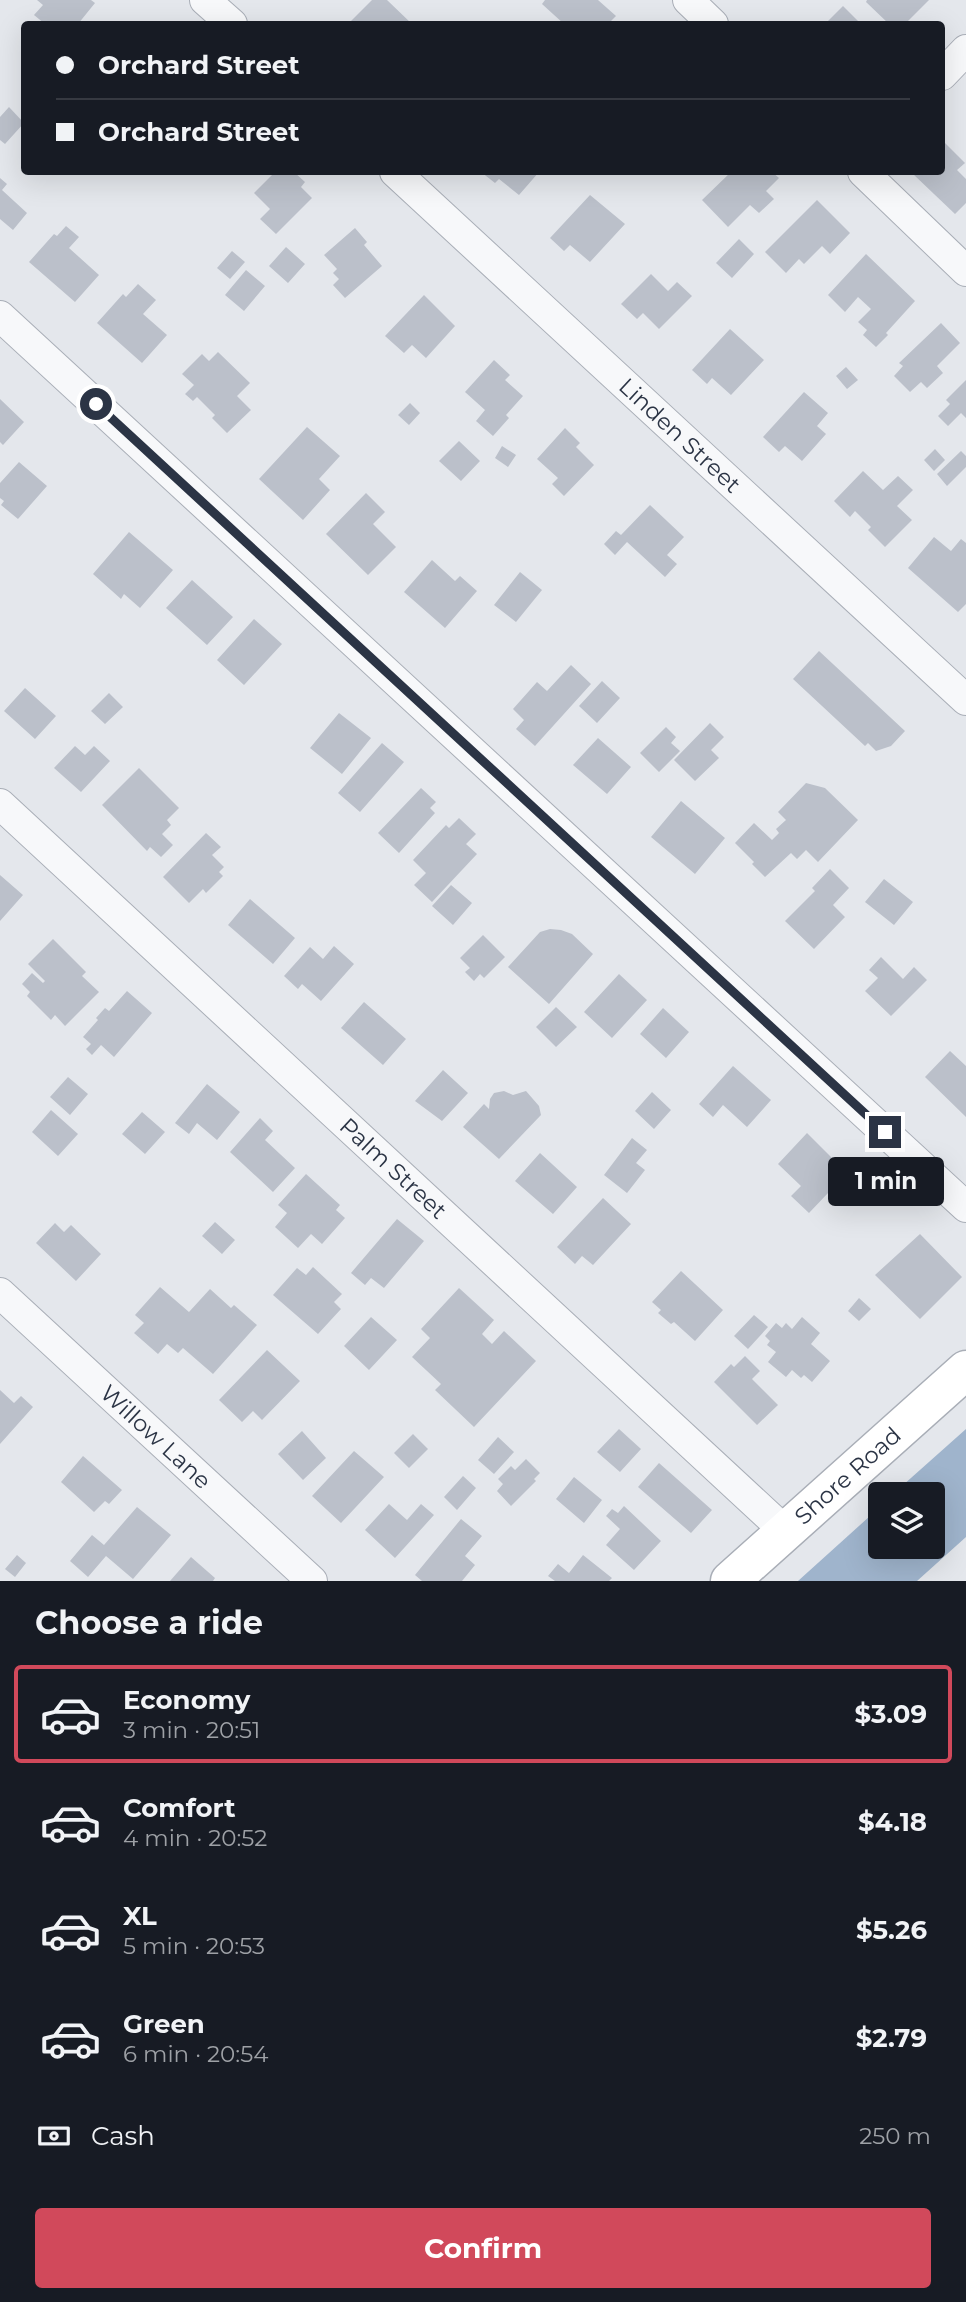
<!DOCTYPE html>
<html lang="en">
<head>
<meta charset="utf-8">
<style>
	:root { --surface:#171b24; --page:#20242c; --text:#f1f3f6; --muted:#9ea1a6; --line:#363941; --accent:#d1495b }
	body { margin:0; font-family:Montserrat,sans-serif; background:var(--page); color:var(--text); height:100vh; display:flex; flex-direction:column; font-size:26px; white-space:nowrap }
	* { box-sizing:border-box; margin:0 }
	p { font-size:23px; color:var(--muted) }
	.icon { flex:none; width:38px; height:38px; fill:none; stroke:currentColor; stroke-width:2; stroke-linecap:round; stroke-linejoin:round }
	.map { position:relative; height:1581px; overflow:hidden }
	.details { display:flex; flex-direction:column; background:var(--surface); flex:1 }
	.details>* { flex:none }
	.guide { position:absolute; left:21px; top:21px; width:924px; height:154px; border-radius:7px; box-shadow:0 7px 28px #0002; display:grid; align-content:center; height:154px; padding:0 35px; background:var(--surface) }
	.tools { position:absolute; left:868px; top:1482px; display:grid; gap:14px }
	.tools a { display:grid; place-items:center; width:77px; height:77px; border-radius:7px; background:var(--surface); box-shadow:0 7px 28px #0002; font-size:35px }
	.end { position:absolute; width:32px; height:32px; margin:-16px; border:9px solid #2b3445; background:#fff; box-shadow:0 0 0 4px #fff }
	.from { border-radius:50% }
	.bubble { position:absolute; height:49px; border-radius:7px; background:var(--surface); box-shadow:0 7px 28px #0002; font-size:23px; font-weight:700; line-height:49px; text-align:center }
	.guide b { display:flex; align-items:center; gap:24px; height:66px; font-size:26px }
	.guide b+b { border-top:2px solid var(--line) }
	.guide i { width:18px; height:18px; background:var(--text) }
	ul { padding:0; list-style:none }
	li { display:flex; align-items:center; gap:21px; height:98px; margin:0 14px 10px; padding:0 21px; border:4px solid transparent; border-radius:7px }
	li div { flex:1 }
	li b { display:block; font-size:26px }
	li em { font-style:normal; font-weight:700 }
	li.selected { border-color:var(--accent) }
	li>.icon { width:63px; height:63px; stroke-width:1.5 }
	h2 { padding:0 35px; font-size:32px; line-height:84px }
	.pay { display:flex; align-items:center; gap:18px; height:77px; padding:0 35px; font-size:26px }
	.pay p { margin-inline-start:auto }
	.action { display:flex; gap:14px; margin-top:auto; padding:14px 35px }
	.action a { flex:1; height:80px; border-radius:7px; background:var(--accent); color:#fff; font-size:28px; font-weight:700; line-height:80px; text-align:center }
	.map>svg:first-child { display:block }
</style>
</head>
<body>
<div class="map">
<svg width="966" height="1581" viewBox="0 0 966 1581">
	<rect width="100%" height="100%" fill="#e4e7ec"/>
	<!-- water -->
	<path fill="#9fb4cc" d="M966,1429V1537L917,1581H798L880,1507V1547H933V1494H893Z"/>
	<!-- building -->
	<path fill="#bbc0ca" d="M37,0H91L95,3L78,24H45L34,15L43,5Z
		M372,0H387L412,24H348Z
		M545,0H598L616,16L608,24H564L542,4Z
		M867,0H929L905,24H889L866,2Z
		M843,6L861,24H825Z
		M9,107L24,123L5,144L0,140V117Z
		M942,140L965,163L957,170L966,179V203L955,214L913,174L916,172H942Z
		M275,172H294L305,182L301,187L312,198L276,234L260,219L270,209L254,193Z
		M481,172H539L519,195L499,179L495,183Z
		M731,172H772L779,178L766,191L774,199L759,213L750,205L728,227L702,200Z
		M0,178L7,184L2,190L27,213L13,230L0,219Z
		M590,195L625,224L590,262L570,245L564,251L550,238Z
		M817,200L850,233L830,254L822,246L804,264L799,259L786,273L765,252Z
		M66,226L79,237L69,248L99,275L75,302L29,262L54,234L57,236Z
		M355,228L367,242L364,245L382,266L345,298L333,285L339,279L333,273L337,269L324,255Z
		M739,239L754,254L732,278L716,263Z
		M286,247L305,264L288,283L269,266Z
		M232,251L245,262L230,279L217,268Z
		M866,254L915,301L886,333L888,335L876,347L863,335L867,330L858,322L871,309L858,297L845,312L828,295Z
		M246,270L265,286L244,311L225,295Z
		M651,274L668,291L677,282L692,296L659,329L643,313L637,319L621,304Z
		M138,284L156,300L143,314L167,335L142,363L97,323L123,294L126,297Z
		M424,295L455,326L426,358L412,345L404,353L385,336Z
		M941,323L960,343L937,366L943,373L927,388L921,382L910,392L894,376L903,366L899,363Z
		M730,329L764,360L731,395L712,378L707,384L692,370Z
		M218,352L250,383L237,396L251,410L227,433L212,418L215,415L197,397L193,401L185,394L194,385L182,374L202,354L209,361Z
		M494,360L510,375L505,380L523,396L506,415L509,418L493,436L476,421L485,410L465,392Z
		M846,367L858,380L847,389L836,376Z
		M966,380V418L961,413L948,426L938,416L950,404L946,400Z
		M804,392L828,413L817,426L826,434L802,461L785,446L779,452L763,437Z
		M0,399L24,422L3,445L0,442Z
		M410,403L420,413L409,425L398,415Z
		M307,427L340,456L319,479L330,490L303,520L259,479Z
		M565,428L580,443L576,447L594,465L564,496L552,484L558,478L537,459Z
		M459,441L480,461L461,481L439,461Z
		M502,446L516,455L508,467L495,458Z
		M935,449L945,460L934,471L924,460Z
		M961,451L966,456V467L947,486L937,474Z
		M19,462L47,486L18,519L1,505L4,501L0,498V483Z
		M863,471L883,490L898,476L913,490L897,506L912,520L885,547L868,530L871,527L855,511L850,517L834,501Z
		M366,493L385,512L373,524L396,547L368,575L326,534Z
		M650,505L684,537L667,555L677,564L665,577L627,542L615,555L604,544L616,531L621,535Z
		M129,532L173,570L140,608L124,594L121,599L93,574Z
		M934,537L951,551L961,539L966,543V604L958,612L908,568Z
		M432,560L455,581L460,576L477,591L445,628L404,592Z
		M520,572L542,590L516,622L494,605Z
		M192,580L233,617L207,645L166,608Z
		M254,619L282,644L244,685L217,660Z
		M819,651L905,731L891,746L876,751L868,743L865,746L793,679Z
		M571,665L591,684L535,746L516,729L524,720L513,709L537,682L547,691Z
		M602,681L620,698L597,723L579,706Z
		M25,688L56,716L35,739L4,711Z
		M109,693L123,707L105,724L91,711Z
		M339,713L371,738L342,774L310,748Z
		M710,723L724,737L711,750L719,758L695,781L674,760Z
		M666,727L676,737L671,743L680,751L659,772L640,753Z
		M598,738L631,767L607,794L573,765Z
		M382,743L404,762L360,812L338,793Z
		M75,746L85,755L94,746L110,761L81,792L54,768Z
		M139,768L179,808L167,820L171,825L162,834L173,845L161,857L150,847L147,851L102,805Z
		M806,783L825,788L858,820L818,862L806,850L797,859L791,853L765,877L752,864L754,862L735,843L754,823L772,840L779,833L776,829L786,820L778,812Z
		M421,788L436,802L430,808L435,813L399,853L378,833Z
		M681,801L725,838L695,874L651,837Z
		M459,818L476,834L466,844L477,854L432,902L414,885L426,873L413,860L446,825L449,828Z
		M206,833L221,847L212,855L224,867L219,872L223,876L206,893L203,889L189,903L163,877Z
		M830,869L849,888L833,905L845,917L814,949L785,921L815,891L812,888Z
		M0,875L23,895L0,921Z
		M884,879L913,902L894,925L865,902Z
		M451,885L472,903L453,925L432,906Z
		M250,899L295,938L273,964L228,925Z
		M550,929L561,930L572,934L593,954L549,1004L508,967L540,932Z
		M483,935L505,957L484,978L480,974L474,981L465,972L470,968L460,958Z
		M53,939L86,972L82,976L99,992L65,1026L55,1015L51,1020L27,996L30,992L22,984L32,973L43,983L45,981L28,964Z
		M334,946L354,964L321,1001L302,984L298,989L284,976L310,947L323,959Z
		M881,957L903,979L914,967L927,980L891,1016L865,991L878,978L869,970Z
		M619,974L647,1000L612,1038L584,1012Z
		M127,991L152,1013L114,1057L101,1045L92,1055L86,1049L91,1044L83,1037L98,1020L96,1018L105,1008L109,1011Z
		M364,1002L406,1039L383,1065L341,1028Z
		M556,1007L577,1027L556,1047L536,1027Z
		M663,1008L689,1032L666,1058L640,1034Z
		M950,1051L966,1066V1117L925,1077Z
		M733,1066L771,1100L747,1127L723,1105L713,1117L699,1104Z
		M443,1070L468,1093L442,1121L415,1101Z
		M68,1077L88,1094L70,1115L50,1097Z
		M207,1084L240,1112L217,1140L197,1123L189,1134L175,1123Z
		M504,1091L513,1095L526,1091L539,1106L541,1115L499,1159L463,1127L484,1104L489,1109L490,1099L494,1093Z
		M652,1092L671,1110L654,1129L635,1111Z
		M51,1110L78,1134L58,1156L32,1132Z
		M142,1112L165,1132L145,1154L122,1134Z
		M260,1118L273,1131L265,1140L295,1168L273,1192L230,1152Z
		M807,1133L847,1173L809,1213L791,1196L801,1186L778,1164Z
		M632,1138L647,1150L636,1163L645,1170L627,1193L604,1175Z
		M540,1153L577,1187L553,1214L515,1181Z
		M306,1174L340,1205L336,1210L345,1218L322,1244L311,1234L298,1248L275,1227L287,1213L278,1205Z
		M603,1198L631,1224L593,1265L582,1256L575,1264L557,1247Z
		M397,1219L424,1241L384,1288L371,1278L365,1285L351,1273Z
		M215,1222L235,1240L222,1254L202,1236Z
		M55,1223L64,1232L71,1225L101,1254L76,1281L36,1243Z
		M920,1234L962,1277L920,1319L875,1275Z
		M313,1267L342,1294L334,1302L341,1309L318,1334L273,1295L297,1268L306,1275Z
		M681,1271L723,1310L695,1341L674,1322L671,1324L658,1313L661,1310L652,1302Z
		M160,1287L189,1312L210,1289L231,1308L234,1305L257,1325L213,1374L183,1348L178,1353L167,1344L158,1354L134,1333L144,1323L135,1315Z
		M459,1288L494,1320L482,1334L492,1344L504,1331L536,1361L474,1427L435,1390L441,1384L412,1357L430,1338L421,1329Z
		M859,1298L871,1309L859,1321L848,1311Z
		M754,1315L768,1327L748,1349L734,1336Z
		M371,1317L397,1340L369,1370L344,1346Z
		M802,1317L820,1333L811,1344L830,1361L812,1382L804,1375L801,1378L792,1370L786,1377L768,1362L776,1352L767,1345L770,1341L765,1336L776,1323L782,1328L786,1323L792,1329Z
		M267,1350L300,1381L262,1420L253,1411L242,1422L219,1400Z
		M745,1356L760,1371L752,1379L778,1405L757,1425L714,1382L731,1364L734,1367Z
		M0,1390L14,1403L21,1396L33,1407L0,1444Z
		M619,1429L641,1449L620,1472L597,1452Z
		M302,1431L326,1458L303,1480L278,1454Z
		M413,1434L428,1449L409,1468L394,1453Z
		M498,1437L514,1452L494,1474L478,1460Z
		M354,1451L384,1477L341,1523L312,1496Z
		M83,1456L122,1490L109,1504L105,1501L94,1512L61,1482Z
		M526,1459L540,1473L534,1479L536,1481L511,1506L497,1491L503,1484L498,1479L511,1466L515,1470Z
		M659,1463L712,1510L691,1533L638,1487Z
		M463,1476L476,1488L457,1510L444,1497Z
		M574,1477L602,1500L584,1523L556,1499Z
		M389,1504L407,1520L421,1504L434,1515L395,1558L365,1530Z
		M624,1506L661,1541L634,1570L606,1545L620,1529L606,1516L612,1509L618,1513Z
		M137,1507L171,1535L133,1579L106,1556L88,1577L70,1561L92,1535L104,1545Z
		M461,1519L482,1536L465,1556L475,1565L462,1581H422L415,1575Z
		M17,1555L26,1563L15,1577L5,1569Z
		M583,1555L612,1578L609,1581H555L548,1576L558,1564L569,1573Z
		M191,1557L215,1578L213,1581H170Z"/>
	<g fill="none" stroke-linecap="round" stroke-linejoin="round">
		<!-- street casing -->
		<g stroke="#a9aeb7" stroke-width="32">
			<g id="street">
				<path d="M205,0L232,24"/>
				<path d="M688,0L713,24"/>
				<path d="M942,75L966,50"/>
				<path id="s1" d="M395,172L966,700"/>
				<path d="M863,172L966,271"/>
				<path d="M0,316L966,1207"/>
				<path id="s2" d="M0,804L786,1532"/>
				<path id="s3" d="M0,1293L312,1581"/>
			</g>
		</g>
		<!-- secondary casing -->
		<g stroke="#a9aeb7" stroke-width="41">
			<g id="secondary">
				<path id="s4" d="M730,1581L966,1370"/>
			</g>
		</g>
		<!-- street -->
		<use href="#street" stroke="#f7f8fa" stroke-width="30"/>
		<!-- secondary -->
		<use href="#secondary" stroke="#fff" stroke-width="38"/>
	</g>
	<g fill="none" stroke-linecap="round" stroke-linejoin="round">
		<!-- route -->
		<path stroke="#2b3445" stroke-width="9" d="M96,404L885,1132"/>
	</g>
	<g text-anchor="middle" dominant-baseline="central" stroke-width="5" stroke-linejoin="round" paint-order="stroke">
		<!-- street labels -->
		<g font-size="23" fill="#2b3445" stroke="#f4f6f9">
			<text stroke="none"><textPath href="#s1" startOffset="388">Linden Street</textPath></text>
			<text stroke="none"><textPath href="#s2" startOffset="536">Palm Street</textPath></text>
			<text stroke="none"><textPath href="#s3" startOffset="212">Willow Lane</textPath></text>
			<text stroke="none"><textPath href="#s4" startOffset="158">Shore Road</textPath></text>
		</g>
	</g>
</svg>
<div class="tools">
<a><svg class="icon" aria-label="layers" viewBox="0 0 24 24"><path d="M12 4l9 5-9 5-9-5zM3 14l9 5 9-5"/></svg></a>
</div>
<i class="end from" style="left:96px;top:404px"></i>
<i class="end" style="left:885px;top:1132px"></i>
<div class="bubble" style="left:828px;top:1157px;width:116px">1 min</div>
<div class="guide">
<b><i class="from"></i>Orchard Street</b>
<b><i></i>Orchard Street</b>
</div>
</div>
<section class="details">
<h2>Choose a ride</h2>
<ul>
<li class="selected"><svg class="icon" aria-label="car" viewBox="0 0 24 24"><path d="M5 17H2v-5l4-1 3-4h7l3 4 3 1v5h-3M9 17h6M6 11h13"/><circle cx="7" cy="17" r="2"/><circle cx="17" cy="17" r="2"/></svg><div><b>Economy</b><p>3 min · 20:51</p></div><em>$3.09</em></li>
<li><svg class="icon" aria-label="car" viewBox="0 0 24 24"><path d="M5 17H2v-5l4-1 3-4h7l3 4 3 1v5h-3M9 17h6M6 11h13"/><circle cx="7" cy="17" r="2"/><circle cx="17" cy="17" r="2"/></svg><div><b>Comfort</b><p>4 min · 20:52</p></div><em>$4.18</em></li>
<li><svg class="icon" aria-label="car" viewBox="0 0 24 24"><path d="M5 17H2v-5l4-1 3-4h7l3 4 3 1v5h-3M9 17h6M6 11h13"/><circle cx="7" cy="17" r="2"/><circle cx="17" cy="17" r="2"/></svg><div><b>XL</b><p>5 min · 20:53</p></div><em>$5.26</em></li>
<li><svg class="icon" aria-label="car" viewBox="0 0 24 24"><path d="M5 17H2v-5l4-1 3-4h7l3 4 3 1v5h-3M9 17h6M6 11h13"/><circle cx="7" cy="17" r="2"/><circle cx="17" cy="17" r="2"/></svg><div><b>Green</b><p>6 min · 20:54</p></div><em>$2.79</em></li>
</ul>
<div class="pay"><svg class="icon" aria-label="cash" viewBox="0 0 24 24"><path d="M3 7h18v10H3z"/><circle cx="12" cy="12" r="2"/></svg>Cash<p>250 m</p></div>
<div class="action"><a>Confirm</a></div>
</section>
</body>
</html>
